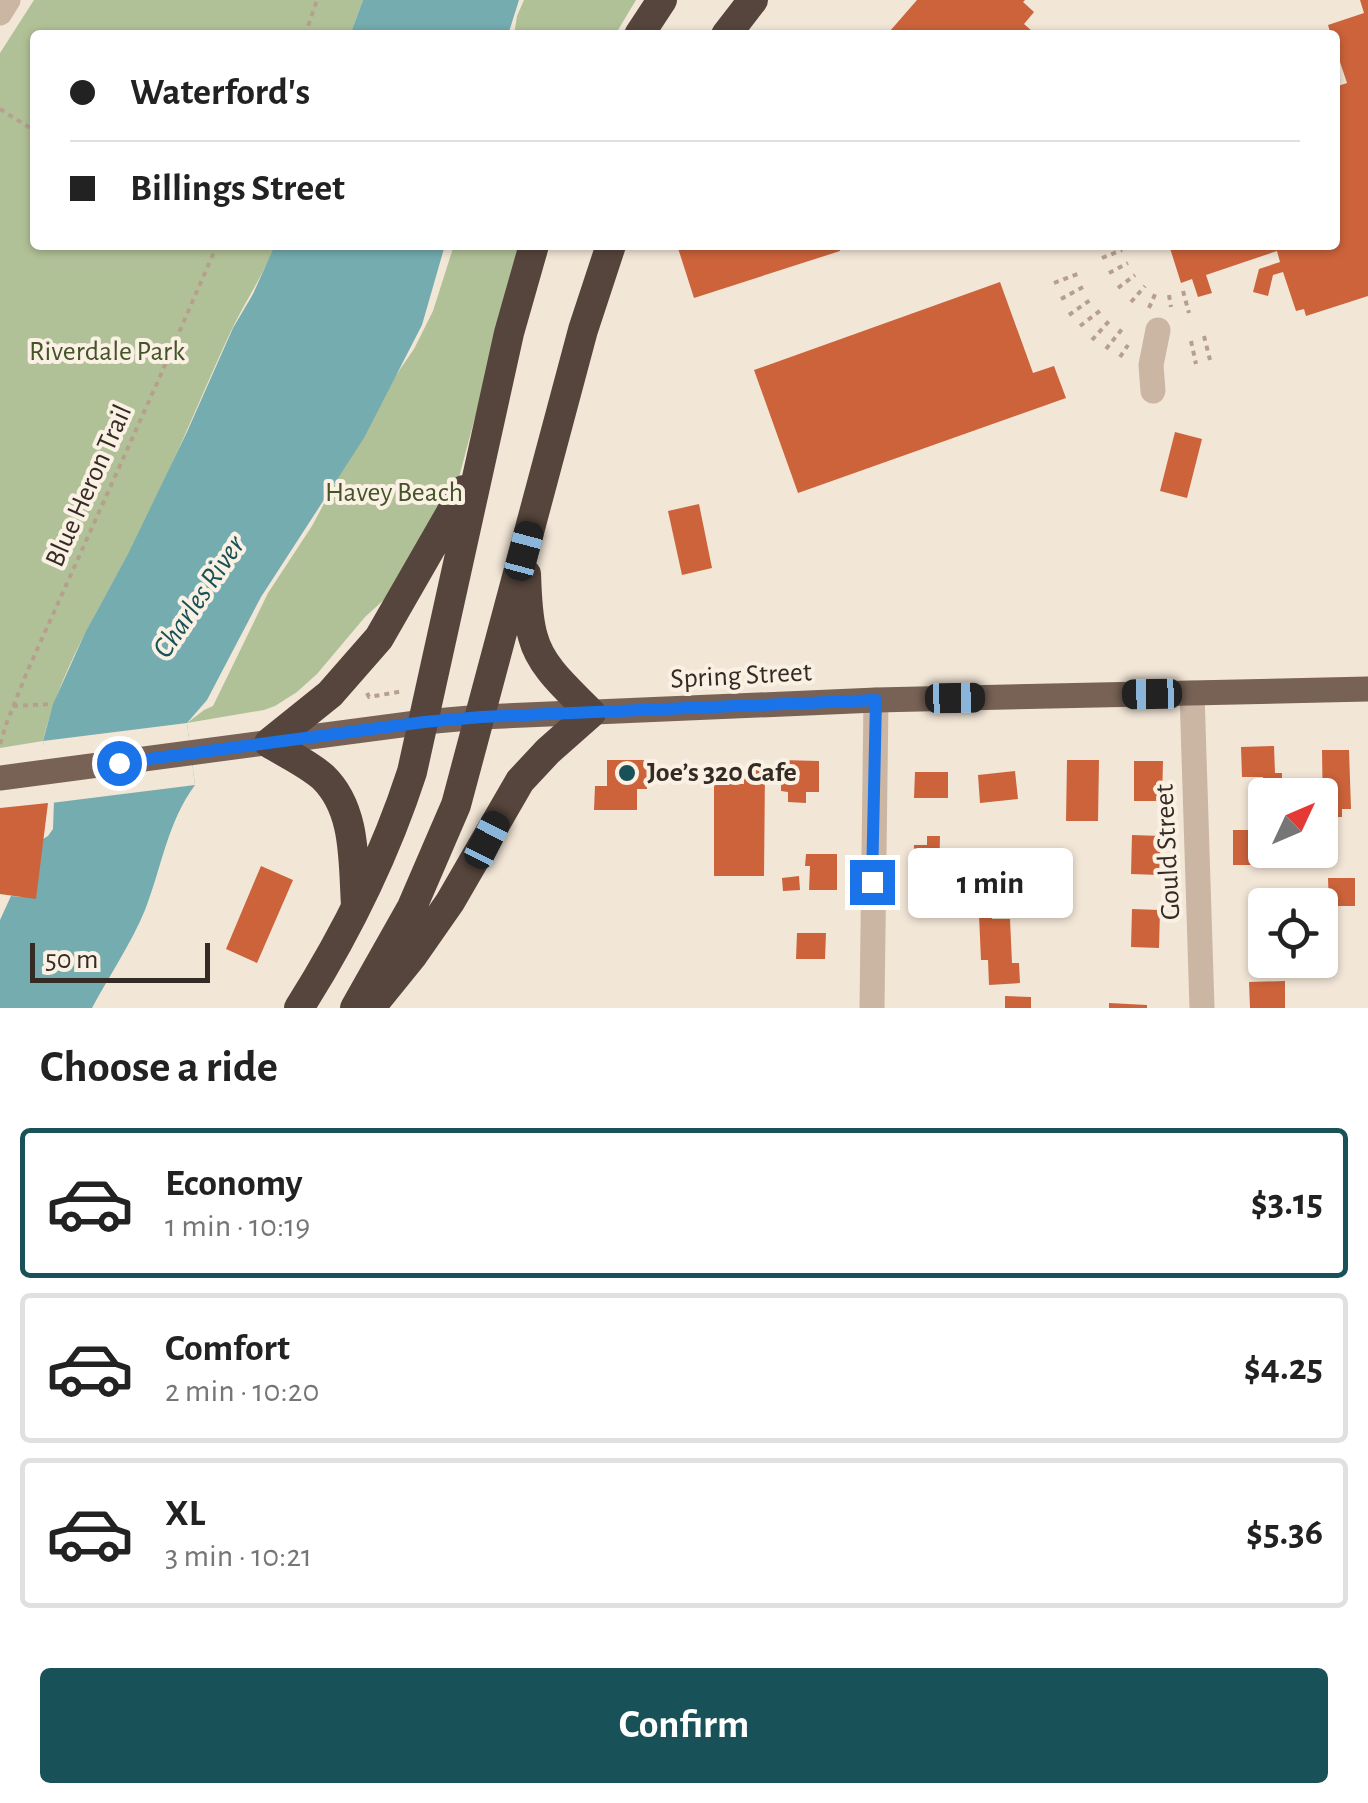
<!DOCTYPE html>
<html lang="en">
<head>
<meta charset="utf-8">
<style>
	:root { --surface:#fff; --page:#f2f2f2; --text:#222; --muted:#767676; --line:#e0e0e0; --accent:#195158 }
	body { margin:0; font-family:"Alegreya Sans",sans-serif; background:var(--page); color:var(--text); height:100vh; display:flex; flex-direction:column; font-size:38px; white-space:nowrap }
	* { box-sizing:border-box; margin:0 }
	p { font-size:32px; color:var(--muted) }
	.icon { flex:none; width:55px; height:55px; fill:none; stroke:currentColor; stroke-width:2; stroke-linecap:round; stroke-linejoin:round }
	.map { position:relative; height:1008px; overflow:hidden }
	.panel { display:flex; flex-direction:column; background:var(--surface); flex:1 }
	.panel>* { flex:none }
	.guide { position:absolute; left:30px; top:30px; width:1310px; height:220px; border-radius:10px; box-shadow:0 2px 8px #0004; display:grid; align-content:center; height:220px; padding:0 40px; background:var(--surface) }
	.needle { width:65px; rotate:46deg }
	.buttons { position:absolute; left:1248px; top:778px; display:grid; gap:20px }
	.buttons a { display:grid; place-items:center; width:90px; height:90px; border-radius:10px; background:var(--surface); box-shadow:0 2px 8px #0004; font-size:50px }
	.scale { position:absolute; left:30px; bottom:25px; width:180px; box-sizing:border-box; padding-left:10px; border:5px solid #352b25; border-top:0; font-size:28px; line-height:35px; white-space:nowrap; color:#352b25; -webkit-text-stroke:8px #faf0e3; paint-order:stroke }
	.end { position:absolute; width:45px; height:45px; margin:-22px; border:12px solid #1a73e8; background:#fff; box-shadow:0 0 0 5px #fff }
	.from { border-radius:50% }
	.bubble { position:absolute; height:70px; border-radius:10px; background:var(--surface); box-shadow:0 2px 8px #0004; font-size:32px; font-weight:600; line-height:70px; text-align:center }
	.car { position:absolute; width:30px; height:60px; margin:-30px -15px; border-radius:12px; box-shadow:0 0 8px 2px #0007; background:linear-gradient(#222 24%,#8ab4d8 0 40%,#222 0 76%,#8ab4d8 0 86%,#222 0) }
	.guide b { display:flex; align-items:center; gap:35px; height:95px; font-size:38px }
	.guide b+b { border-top:2px solid var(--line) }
	.guide i { width:25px; height:25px; background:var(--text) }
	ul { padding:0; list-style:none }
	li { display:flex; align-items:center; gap:30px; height:150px; margin:0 20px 15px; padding:0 20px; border:5px solid var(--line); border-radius:10px }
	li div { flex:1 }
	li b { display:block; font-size:38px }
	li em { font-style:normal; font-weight:600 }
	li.on { border-color:var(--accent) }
	li>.icon { width:90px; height:90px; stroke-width:1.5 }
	h2 { padding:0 40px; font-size:45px; line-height:120px }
	.action { display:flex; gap:20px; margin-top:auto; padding:20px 40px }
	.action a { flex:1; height:115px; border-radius:10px; background:var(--accent); color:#fff; font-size:40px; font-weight:600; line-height:115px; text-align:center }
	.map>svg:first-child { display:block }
</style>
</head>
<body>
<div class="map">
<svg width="1368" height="1008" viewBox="0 0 1368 1008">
	<rect width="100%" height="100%" fill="#f2e6d7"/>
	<!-- green -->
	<path fill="#b1c197" d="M34,0H363L350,35H35V245H275C263,276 244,303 230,333C196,407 166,483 128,555C95,615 59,674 43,741L0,748V53Z
		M524,0H636L615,35H514L517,16Z
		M454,245H530L482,391L450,511L387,597L365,617L317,674L297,692L275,706L264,710L187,723L204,710L213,706L268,593L312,526L381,397L414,349L433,311Z"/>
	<!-- water -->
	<path fill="#75acb0" d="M363,0H519L508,35H350Z
		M275,245H445L422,325L364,438L261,597L207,700L187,723L195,785C167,823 162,867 145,910C131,944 109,976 92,1008H0V920L11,896L23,897L30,847L48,836L53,829L54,801L43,741L53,704L86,631L128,554L187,432L233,328L253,294Z"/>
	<!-- pier -->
	<path fill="#f2e6d7" d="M187,723L195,785L51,803L43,741Z"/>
	<!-- building -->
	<path fill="#cc633b" d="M917,0H1025L1023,2L1034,12L1024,24L1032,31L1029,35H894L890,31Z
		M1360,0H1368V296L1306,316L1304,309L1296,311L1283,272L1273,275L1268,296L1253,292L1259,269L1280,262L1277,251L1206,275L1212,293L1198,297L1192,279L1181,283L1169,245H1335V87L1347,83L1335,47V35H1331L1328,25L1364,13Z
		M677,245H838L840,251L694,298Z
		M1000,282L1033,373L1054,366L1066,398L798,493L754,370Z
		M1175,432L1202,439L1187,498L1160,491Z
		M699,504L712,568L682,575L668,511Z
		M1274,746L1275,773H1282V792L1264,793L1263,777H1242L1241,747Z
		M1322,750H1349L1351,809H1342V817H1323Z
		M607,760H648L647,789H637V810H594L595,786H607Z
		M781,760L819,761V792H806V803L788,802V792L781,791Z
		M1067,760H1099L1098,821H1066Z
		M1134,761H1163L1162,801H1134Z
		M744,770H765L764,876H714V784H744Z
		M1015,771L1018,799L980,803L978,775Z
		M915,772H948V798H914Z
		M48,803L36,899L0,894V808Z
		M1265,817L1263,865H1233V830H1252V818Z
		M1132,835L1161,836L1159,875L1131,874Z
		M927,836H940L939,878H914V845H927Z
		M806,854H837V890H809L810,866H805Z
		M261,866L293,880L257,963L226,949Z
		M799,876L800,890L783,891L782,878Z
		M1328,878H1355V906H1329Z
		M1253,894H1282V899H1299V905H1265V917H1253Z
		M1132,909L1160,910L1159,948L1131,947Z
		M992,914V919H1010L1012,963H1019L1020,983L989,985L988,960H981L979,915Z
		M797,933H826L825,959H796Z
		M1285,981V1008H1250L1249,982Z
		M1005,996L1031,997V1008H1005Z
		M1109,1003L1147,1005V1008H1109Z"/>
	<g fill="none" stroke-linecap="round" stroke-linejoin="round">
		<!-- path -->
		<path stroke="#b6a08d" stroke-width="4" stroke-dasharray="5 5" stroke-linecap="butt" d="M305,35L317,0
			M0,109L35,131
			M1102,258L1122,250
			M1109,273L1128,263
			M1054,283L1080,273
			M1118,288L1135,275
			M1183,291L1189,313
			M1169,295L1171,307
			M1061,299L1085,286
			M1131,302L1145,286
			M1149,308L1156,292
			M1069,315L1093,298
			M1080,326L1101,310
			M1204,336L1210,360
			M1092,340L1110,320
			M1191,341L1196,364
			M1106,349L1122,329
			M1120,357L1128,345
			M367,693L369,697L404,691
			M13,706L53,704
			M0,744L7,722L27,672L158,381L217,245"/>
		<!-- minor -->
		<path stroke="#cab6a3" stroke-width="25" d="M0,13L8,0
			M1153,391L1151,365L1158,330
			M1192,693L1202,1008
			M872,1008L876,700"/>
		<!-- major -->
		<path stroke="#786255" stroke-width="25" d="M0,778L424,722L481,717L876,700L1368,689"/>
		<!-- highway -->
		<path stroke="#56453c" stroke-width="30" d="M639,35L662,0
			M726,35L753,0
			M356,905C353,862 357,810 323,777C307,763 287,754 269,743L330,694L379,638L464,490
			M375,1002L413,955L450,902L520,781L548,751L591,713C570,691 541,668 533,637C527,617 527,595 526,574
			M299,1008C346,934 385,855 412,772L509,333L534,245
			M355,1008L412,907L456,805L583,330L611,245"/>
	</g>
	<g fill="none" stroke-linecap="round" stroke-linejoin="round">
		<!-- route -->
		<path stroke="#1a73e8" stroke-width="12" d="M119,763L424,722L481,717L876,700L872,882"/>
	</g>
	<!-- markers -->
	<circle fill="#195158" stroke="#faf0e3" stroke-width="4" cx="627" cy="773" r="10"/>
	<g text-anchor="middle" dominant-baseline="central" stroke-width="8" stroke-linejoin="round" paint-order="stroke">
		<!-- park labels -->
		<g font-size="28" fill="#425428" stroke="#faf0e3">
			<text x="107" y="352">Riverdale Park</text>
			<text x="394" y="493">Havey Beach</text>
		</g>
		<!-- street labels -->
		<g font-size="28" fill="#352b25" stroke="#faf0e3">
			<text transform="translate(89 486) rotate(-66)">Blue Heron Trail</text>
			<text transform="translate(741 676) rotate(-3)">Spring Street</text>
			<text transform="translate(1168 852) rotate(-93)">Gould Street</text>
		</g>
		<!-- poi labels -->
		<g font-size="28" font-weight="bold" fill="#352b25" stroke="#faf0e3" text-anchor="start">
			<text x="647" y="773">Joe’s 320 Cafe</text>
		</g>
		<!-- water labels -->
		<g font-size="30" font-style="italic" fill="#195158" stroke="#faf0e3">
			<text transform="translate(199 597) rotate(-56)">Charles River</text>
		</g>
	</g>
</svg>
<div class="buttons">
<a><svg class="needle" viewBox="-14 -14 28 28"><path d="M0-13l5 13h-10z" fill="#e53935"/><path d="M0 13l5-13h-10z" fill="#767676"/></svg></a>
<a><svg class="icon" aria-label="locate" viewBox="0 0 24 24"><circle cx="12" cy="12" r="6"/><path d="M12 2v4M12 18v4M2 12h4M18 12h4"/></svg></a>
</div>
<div class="scale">50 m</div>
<i class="end from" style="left:119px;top:763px"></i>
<i class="end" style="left:872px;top:882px"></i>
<div class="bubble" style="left:908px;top:848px;width:165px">1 min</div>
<i class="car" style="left:524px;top:551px;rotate:15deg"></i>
<i class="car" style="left:1152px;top:694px;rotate:269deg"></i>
<i class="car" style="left:955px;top:698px;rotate:89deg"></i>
<i class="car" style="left:487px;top:840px;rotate:27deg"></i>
<div class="guide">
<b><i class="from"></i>Waterford's</b>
<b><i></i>Billings Street</b>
</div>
</div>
<section class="panel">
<h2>Choose a ride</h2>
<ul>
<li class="on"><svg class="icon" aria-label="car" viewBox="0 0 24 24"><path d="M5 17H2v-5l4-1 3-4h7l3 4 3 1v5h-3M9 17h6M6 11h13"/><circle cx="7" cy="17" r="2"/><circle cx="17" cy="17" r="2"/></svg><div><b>Economy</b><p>1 min · 10:19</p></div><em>$3.15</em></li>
<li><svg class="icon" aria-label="car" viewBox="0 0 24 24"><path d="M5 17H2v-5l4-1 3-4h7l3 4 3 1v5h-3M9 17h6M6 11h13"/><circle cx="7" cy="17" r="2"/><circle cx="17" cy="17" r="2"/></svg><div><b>Comfort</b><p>2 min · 10:20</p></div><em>$4.25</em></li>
<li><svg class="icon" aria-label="car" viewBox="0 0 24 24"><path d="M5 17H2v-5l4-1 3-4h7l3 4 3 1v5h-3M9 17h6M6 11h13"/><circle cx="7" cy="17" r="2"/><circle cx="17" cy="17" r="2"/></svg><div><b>XL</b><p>3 min · 10:21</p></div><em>$5.36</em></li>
</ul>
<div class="action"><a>Confirm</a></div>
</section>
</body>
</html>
